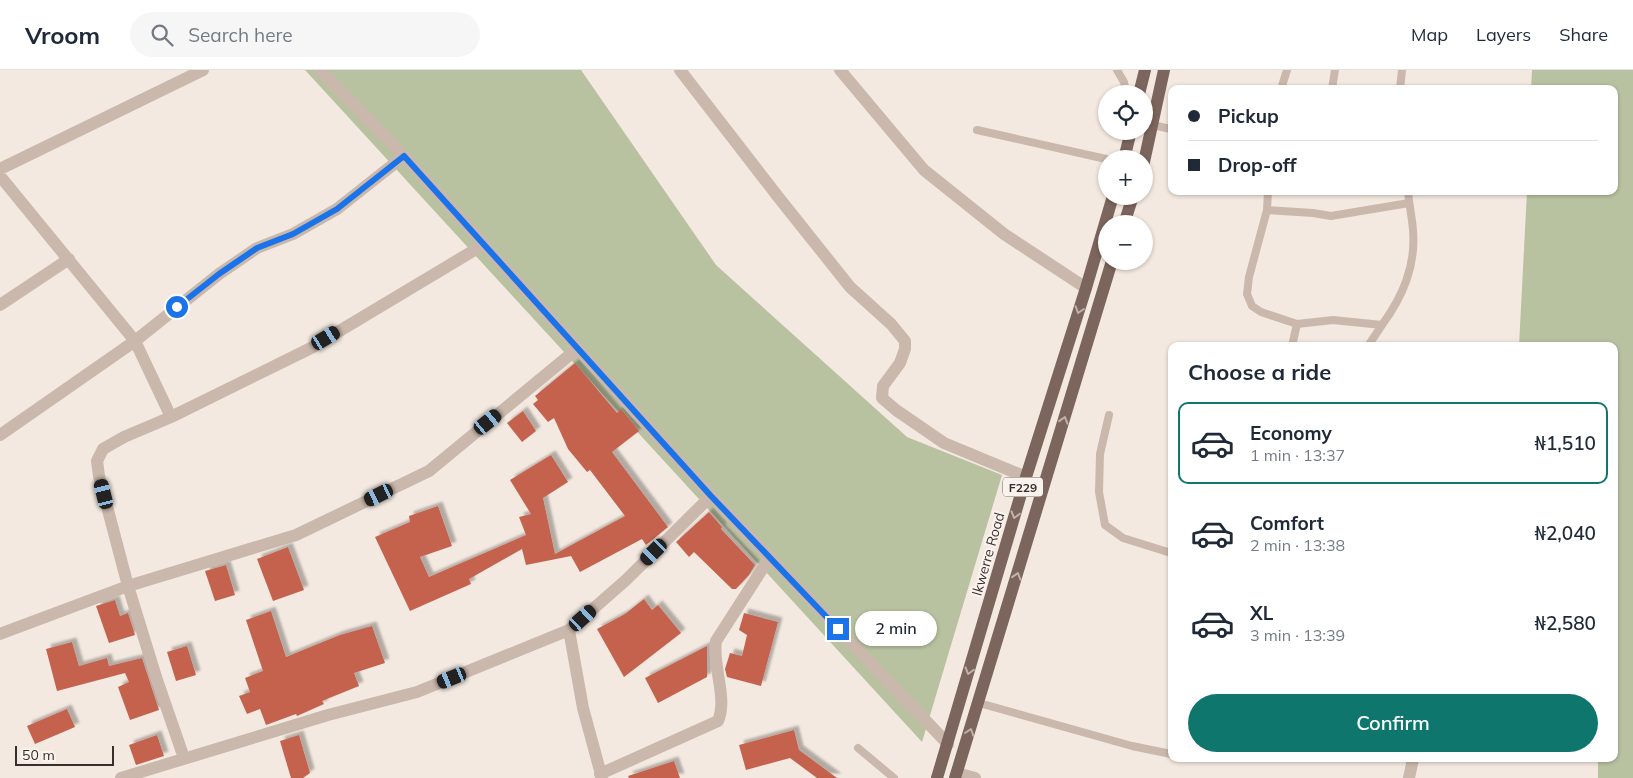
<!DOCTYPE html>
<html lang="en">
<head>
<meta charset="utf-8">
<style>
	:root { --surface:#fff; --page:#f6f6f7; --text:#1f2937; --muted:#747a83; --line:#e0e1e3; --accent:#0f766e }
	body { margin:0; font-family:Mulish,sans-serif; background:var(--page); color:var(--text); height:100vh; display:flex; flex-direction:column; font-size:19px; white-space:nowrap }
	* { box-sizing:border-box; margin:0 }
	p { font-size:16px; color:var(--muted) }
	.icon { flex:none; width:28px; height:28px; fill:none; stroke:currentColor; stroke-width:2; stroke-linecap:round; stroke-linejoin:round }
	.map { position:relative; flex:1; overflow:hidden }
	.panel { position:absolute; left:1168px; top:272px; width:450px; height:420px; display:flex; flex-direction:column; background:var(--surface); border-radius:10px; box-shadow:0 1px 4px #0004 }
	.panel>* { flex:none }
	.banner { position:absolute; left:1168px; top:15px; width:450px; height:110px; border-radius:10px; box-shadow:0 1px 4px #0004; display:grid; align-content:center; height:110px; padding:0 20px; background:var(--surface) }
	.fabs { position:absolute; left:1098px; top:15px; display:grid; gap:10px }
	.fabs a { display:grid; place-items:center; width:55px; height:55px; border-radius:50%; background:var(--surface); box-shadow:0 1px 4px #0004; font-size:25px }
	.scale { position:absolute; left:15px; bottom:12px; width:99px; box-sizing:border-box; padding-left:5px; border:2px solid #392e2b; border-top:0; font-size:14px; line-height:18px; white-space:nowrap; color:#392e2b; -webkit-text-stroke:4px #faf3ed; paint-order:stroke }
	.end { position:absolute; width:22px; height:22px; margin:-11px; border:6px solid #1a73e8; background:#fff; box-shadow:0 0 0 2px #fff }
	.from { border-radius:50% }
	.bubble { position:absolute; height:35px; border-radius:18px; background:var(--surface); box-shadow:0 1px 4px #0004; font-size:16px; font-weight:600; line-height:35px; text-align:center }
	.car { position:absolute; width:15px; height:30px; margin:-15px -8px; border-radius:6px; box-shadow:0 0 4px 1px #0007; background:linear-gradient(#222 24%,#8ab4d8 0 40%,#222 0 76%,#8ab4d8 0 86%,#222 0) }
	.banner b { display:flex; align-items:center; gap:18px; height:48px; font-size:19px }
	.banner b+b { border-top:1px solid var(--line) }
	.banner i { width:12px; height:12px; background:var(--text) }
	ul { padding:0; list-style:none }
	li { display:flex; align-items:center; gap:15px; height:82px; margin:0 10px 8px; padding:0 10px; border:2px solid transparent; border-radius:10px }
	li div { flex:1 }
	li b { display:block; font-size:19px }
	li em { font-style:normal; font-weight:600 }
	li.selected { border-color:var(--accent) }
	li>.icon { width:45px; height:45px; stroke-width:1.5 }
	h2 { padding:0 20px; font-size:22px; line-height:60px }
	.primary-button { display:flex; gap:10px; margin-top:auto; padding:10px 20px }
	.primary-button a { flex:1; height:58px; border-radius:30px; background:var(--accent); color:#fff; font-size:20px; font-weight:600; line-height:58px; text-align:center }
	header { display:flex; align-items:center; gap:30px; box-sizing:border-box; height:70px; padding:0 25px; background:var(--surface); border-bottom:1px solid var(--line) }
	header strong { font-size:24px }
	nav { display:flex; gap:28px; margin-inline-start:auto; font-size:18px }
	.search { width:350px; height:45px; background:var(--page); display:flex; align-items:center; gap:12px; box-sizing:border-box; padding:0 18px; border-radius:28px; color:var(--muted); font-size:19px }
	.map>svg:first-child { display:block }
</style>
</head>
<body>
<header>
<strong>Vroom</strong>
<div class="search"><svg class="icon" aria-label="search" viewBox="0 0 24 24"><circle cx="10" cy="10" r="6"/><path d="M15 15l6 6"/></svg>Search here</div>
<nav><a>Map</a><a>Layers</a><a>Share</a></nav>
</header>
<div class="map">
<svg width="1633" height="708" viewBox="0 0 1633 708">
	<defs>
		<filter id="shadow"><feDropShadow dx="4.5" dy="-4.5" stdDeviation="1" flood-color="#0004"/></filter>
	</defs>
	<rect width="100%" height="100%" fill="#f3e9e0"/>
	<!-- green -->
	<path fill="#b9c2a0" d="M305,0H581L716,195L907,367L1002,405L922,672Z
		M1532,0H1633V708H1598V689H1614V276H1519L1527,121H1614V19H1531Z"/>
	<!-- building -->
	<path fill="#c4624e" filter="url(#shadow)" d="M575,293L617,343L621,339L639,361L612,382L668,457L646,475L642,469L580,502L571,486L526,495L522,479L469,509L471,514L410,541L375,467L410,452L409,446L438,436L452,476L420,487L429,507L526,465L519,447L531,444L510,410L551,385L568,412L543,428L555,484L625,446L590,400L587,402L568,379L554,348L548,352L533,334L538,330L535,326Z
		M523,341L536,361L522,372L507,353Z
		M709,442L722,457L721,459L755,495L749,505L736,519H732L694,482L689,487L676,472Z
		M288,477L304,520L273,531L257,489Z
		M226,495L235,525L215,531L205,501Z
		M644,529L652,540L658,535L681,563L624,607L597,559L625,544Z
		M115,530L120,546L128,543L135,565L109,573L96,536Z
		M271,541L286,587L340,565L372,556L385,593L354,603L359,616L322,631L324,634L297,646L296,644L266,655L260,639L247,644L239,626L250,622L245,608L263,601L246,550Z
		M744,543L778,552L761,616L727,607L725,599L730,583L742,586L747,565L739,560Z
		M72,572L79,596L107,588L109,596L142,588L159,640L130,650L118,617L129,612L125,603L57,621L46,579Z
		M187,576L196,605L176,611L167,582Z
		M707,576V607L658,633L645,608Z
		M67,639L75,657L35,674L27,656Z
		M794,660L799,680L837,708H817L790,688L746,700L739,675Z
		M157,665L164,686L136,695L129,675Z
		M299,665L310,703L303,708H291L280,671Z
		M674,691L680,708H629L628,706Z"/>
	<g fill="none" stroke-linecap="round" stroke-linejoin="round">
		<!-- service -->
		<path stroke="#cbb8ac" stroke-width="8" d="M1117,0L1124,12L1126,24
			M1281,19L1287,0
			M1332,19L1335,0
			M1400,19L1402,0
			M1152,55L1171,59
			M977,60L1106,89
			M1268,121L1267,140L1249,207L1247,224L1252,236L1261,242L1297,254L1333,250L1382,255C1403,226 1416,196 1413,160C1412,147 1409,134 1408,121
			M1267,140L1313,143L1331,146L1409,133
			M1292,276L1297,254
			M1368,276L1382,255
			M1109,345L1100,384L1099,422L1105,455L1123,468L1171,483
			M979,633L1132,676L1171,684
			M858,678L894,708"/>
		<!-- minor -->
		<path stroke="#cbb8ac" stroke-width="12" d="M320,0L404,86L711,426L948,674
			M680,0L779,128L850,217L891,254L905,271V279L900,293L883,316L882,328L896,340L944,373L1026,407
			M840,0L924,100L1004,164L1086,218
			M0,99L203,0
			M0,106L135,271L171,347
			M0,235L69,189
			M0,365L135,271L219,204L257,178L293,164L337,139L404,86
			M569,560L583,638L602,708
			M0,564L128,516L296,465L429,401L577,279
			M184,688L157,610L128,516L99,406L97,391L103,379L124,367L171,347L311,278L483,175
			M957,703L975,708
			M600,704L718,651C728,628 712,596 716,571L770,487
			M121,708L328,645L417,622L569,560L626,510L711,426
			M1409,708L1413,689"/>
		<!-- primary -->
		<path stroke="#7b655c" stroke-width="12" d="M1139,24L1145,0
			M1124,89L1131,61
			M1144,92L1164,0
			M1124,154L1133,126
			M937,708L1026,407L1086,218L1113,126
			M955,708L1112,191"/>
	</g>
	<!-- one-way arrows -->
	<defs><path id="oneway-chevron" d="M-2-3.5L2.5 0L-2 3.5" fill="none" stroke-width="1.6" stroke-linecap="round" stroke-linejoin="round" transform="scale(1.25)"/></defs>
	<g stroke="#c1b3ac">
		<use href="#oneway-chevron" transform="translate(1079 240) rotate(108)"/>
		<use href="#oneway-chevron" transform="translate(1064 350) rotate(-73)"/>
		<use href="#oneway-chevron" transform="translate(1015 445) rotate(106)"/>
		<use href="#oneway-chevron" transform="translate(1017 506) rotate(-73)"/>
		<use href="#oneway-chevron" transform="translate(969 601) rotate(106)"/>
		<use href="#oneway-chevron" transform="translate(970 662) rotate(-72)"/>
	</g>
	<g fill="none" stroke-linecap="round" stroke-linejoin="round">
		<!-- route -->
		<path stroke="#1a73e8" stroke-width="6" d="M177,237L219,204L257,178L293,164L337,139L404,86L711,426L838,559"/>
	</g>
	<g text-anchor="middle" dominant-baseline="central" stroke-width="4.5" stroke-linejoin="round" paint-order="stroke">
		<!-- shield labels -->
		<rect fill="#faf3ed" stroke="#736965" stroke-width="1" x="1003" y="407.5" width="40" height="19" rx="4"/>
		<g font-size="12" font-weight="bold" fill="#392e2b">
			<text x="1023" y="417">F229</text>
		</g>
		<!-- street labels -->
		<g font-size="14" fill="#392e2b" stroke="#faf3ed">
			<text transform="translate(988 484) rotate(-74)">Ikwerre Road</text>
		</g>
	</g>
</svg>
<div class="fabs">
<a><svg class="icon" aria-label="locate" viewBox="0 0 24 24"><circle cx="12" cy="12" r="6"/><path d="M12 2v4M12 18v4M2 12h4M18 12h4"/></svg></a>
<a>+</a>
<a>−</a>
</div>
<div class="scale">50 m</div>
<i class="end from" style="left:177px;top:237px"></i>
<i class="end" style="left:838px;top:559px"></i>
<div class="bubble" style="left:855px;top:541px;width:82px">2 min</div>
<i class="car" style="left:326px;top:268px;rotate:59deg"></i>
<i class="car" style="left:488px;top:352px;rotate:51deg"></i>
<i class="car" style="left:104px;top:424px;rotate:346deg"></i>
<i class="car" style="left:379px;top:425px;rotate:244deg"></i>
<i class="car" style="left:654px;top:482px;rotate:225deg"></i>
<i class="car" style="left:583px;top:548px;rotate:48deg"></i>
<i class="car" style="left:452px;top:608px;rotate:248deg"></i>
<div class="banner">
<b><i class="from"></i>Pickup</b>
<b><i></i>Drop-off</b>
</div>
<section class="panel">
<h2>Choose a ride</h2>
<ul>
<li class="selected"><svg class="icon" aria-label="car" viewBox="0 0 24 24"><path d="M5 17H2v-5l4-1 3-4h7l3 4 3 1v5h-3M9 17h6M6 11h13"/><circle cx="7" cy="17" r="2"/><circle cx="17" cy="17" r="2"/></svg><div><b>Economy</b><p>1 min · 13:37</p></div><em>₦1,510</em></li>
<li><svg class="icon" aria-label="car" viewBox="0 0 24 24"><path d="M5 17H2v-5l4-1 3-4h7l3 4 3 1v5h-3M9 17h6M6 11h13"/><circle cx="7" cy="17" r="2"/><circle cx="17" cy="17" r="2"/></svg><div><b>Comfort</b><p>2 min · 13:38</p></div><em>₦2,040</em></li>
<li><svg class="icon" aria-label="car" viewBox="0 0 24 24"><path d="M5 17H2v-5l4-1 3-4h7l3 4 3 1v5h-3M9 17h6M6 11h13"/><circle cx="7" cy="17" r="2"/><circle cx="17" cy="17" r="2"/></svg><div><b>XL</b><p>3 min · 13:39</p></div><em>₦2,580</em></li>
</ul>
<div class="primary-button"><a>Confirm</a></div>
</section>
</div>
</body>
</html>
